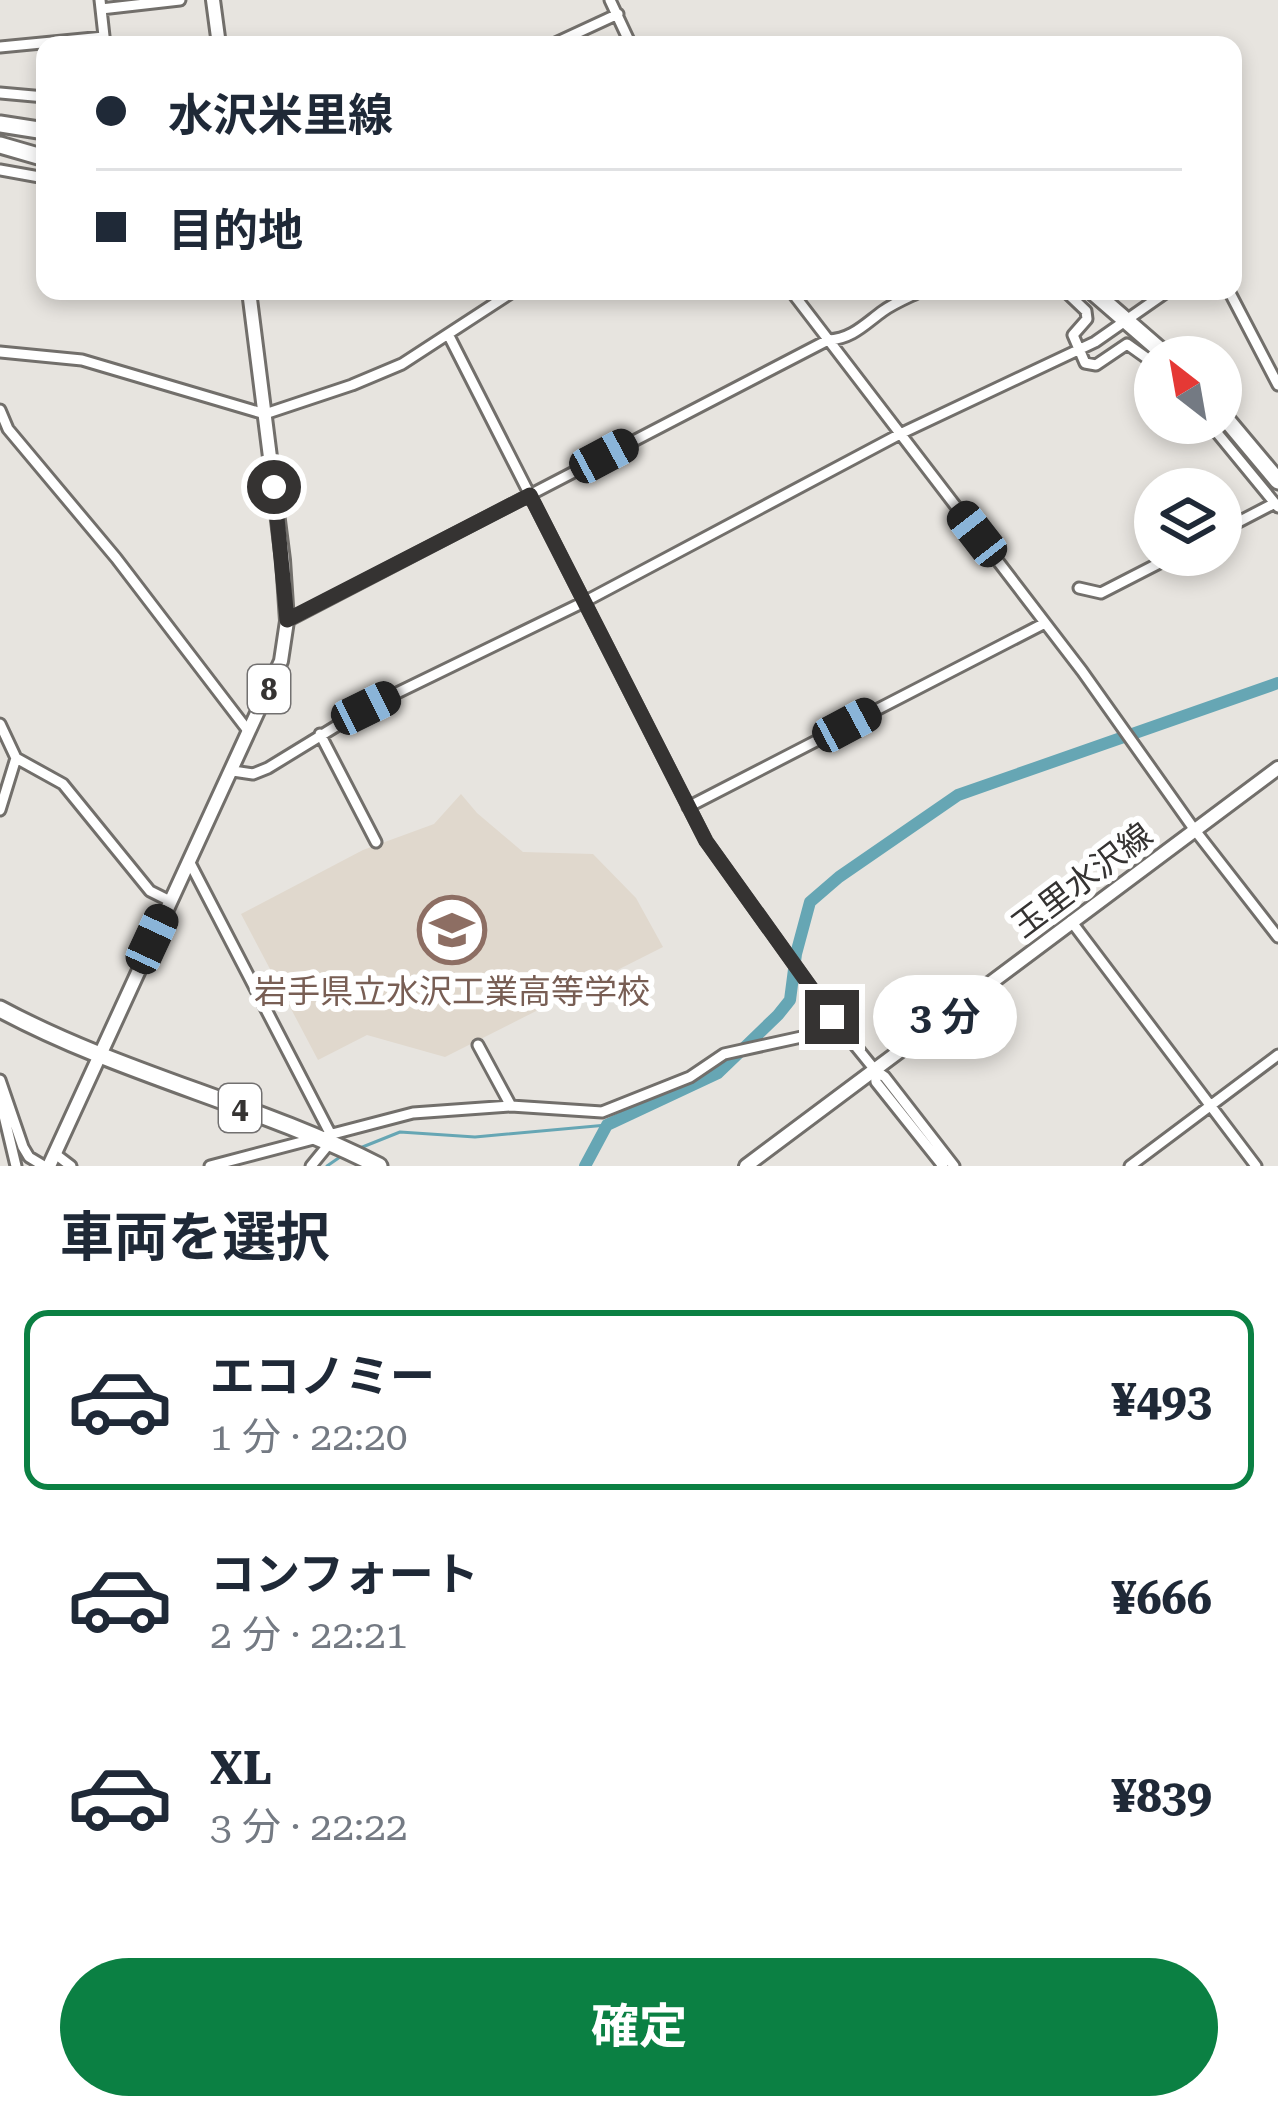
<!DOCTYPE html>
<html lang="ja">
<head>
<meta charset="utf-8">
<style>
	:root { --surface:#fff; --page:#f2f2f3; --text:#1f2937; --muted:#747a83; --line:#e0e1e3; --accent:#0b8043 }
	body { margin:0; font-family:"Roboto Serif","Noto Sans JP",serif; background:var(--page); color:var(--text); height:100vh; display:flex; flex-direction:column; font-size:45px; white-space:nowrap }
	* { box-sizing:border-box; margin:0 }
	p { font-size:39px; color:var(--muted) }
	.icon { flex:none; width:66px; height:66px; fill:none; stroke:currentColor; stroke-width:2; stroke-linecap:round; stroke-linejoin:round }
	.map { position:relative; height:1166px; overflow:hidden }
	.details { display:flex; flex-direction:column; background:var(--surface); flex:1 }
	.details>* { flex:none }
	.top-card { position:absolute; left:36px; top:36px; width:1206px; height:264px; border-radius:24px; box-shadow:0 6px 18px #0003; display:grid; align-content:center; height:264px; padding:0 60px; background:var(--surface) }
	.needle { width:78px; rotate:329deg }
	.buttons { position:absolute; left:1134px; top:336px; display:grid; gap:24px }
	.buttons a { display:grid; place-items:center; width:108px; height:108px; border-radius:50%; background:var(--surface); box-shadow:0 6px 18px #0003; font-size:60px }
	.end { position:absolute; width:54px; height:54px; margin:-27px; border:15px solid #353332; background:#fff; box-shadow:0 0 0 6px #fff }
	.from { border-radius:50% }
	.bubble { position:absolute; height:84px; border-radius:42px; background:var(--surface); box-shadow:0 6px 18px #0003; font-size:39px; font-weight:700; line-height:84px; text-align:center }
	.car { position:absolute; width:36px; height:72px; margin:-36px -18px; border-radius:15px; box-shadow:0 0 9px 3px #0007; background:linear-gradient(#222 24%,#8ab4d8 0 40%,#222 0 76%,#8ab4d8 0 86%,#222 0) }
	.top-card b { display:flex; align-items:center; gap:42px; height:114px; font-size:45px }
	.top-card b+b { border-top:3px solid var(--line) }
	.top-card i { width:30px; height:30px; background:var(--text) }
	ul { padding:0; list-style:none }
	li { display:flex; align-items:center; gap:36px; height:180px; margin:0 24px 18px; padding:0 36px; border:6px solid transparent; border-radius:24px }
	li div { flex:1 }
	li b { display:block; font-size:45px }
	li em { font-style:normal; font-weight:700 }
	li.on { border-color:var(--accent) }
	li>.icon { width:108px; height:108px; stroke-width:1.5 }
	h2 { padding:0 60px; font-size:54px; line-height:144px }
	.button { display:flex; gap:24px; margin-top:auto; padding:24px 60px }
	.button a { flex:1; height:138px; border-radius:72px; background:var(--accent); color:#fff; font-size:48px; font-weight:700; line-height:138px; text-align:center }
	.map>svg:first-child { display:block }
</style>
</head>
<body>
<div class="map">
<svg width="1278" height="1166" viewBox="0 0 1278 1166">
	<rect width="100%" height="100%" fill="#e7e4df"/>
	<!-- built -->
	<path fill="#e0d8cd" d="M461,794L477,813L523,852L593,854L636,898L663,947L445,1057L367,1035L318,1060L241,914L363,850L434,824Z"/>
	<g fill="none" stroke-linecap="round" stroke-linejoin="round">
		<!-- stream -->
		<path stroke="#66a6b4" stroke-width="3" d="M360,1148L400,1132L475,1137L607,1125
			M327,1166L340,1157"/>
		<!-- river -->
		<path stroke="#66a6b4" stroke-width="12" d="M585,1166L607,1125L718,1073L778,1015L790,1000L796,954L810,902L839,877L958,795L1278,683"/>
		<!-- minor casing -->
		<g stroke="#726f6b" stroke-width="15">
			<path id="minor" d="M100,0L105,45
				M610,0L631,45
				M101,9L180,0
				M551,45L618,14
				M0,47L104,37
				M0,93L45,97
				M0,170L45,178
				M791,291L1082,671L1194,829L1278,937
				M1065,291L1086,311L1087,319L1073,335L1085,363L1096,365L1127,344L1155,364
				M1229,291L1278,385
				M449,336L706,841L832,1017L875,1070L885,1077L954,1166
				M0,352L82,360L265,414L352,385L402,364L514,291
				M0,410L8,429L116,558L249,732
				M1209,423L1278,507
				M1221,531L1275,503
				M1079,588L1101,593L1175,555
				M287,621L828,340C852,339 865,324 883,311C894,303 909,297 921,291
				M0,724L16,758L63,784L150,891L170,901
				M320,734L376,842
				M233,771L253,774L268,768L366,708L584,602L900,434L1095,342L1168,291
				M688,807L1045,623
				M0,810L16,758
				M189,861L330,1133
				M1071,921L1256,1166
				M478,1045L511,1106
				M875,1070L876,1082L943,1166
				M0,1080L23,1147L29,1157L44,1166
				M0,1099L16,1166
				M54,1153L71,1166
				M210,1166L413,1113L511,1106L602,1112L690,1077L724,1054L806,1036L832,1017
				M311,1166L329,1144
				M1130,1166L1278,1055"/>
		</g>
		<!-- major casing -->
		<g stroke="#726f6b" stroke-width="18">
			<path id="major" d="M213,0L219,45
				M49,1166L281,661L287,621L283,560L249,291
				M746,1166L1278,768"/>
		</g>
		<!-- highway casing -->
		<g stroke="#726f6b" stroke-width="21">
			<path id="highway" d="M0,124L45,131
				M0,145L45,158
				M1092,291L1168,357
				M1221,413L1278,481
				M0,1009C121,1074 257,1104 379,1166"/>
		</g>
		<!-- minor -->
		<use href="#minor" stroke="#fff" stroke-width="9"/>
		<!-- major -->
		<use href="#major" stroke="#fff" stroke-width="12"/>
		<!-- highway -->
		<use href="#highway" stroke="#fff" stroke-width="15"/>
	</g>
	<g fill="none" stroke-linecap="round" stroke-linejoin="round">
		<!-- route -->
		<path stroke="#353332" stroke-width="15" d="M274,487L287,620L530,495L706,841L832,1017"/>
	</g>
	<!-- icons -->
	<defs>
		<g id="school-ring" transform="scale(3.45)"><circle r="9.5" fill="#fff" stroke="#8d6e63" stroke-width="1.5"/><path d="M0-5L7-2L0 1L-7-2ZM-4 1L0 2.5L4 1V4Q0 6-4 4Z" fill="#8d6e63"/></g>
	</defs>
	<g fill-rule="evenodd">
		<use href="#school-ring" x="452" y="930"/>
	</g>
	<g text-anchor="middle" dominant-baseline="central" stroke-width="12" stroke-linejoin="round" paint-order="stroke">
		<!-- shield labels -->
		<g fill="#fff" stroke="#727070" stroke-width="3">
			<rect x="248" y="665" width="42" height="48" rx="9"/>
			<rect x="219" y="1084" width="42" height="48" rx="9"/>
		</g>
		<g font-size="30" font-weight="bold" fill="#353332">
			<text x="269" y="689">8</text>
			<text x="240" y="1108">4</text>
		</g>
		<!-- street labels -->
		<g font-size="33" fill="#353332" stroke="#fff">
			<text transform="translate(1082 880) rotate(-37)">玉里水沢線</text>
		</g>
		<!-- education labels -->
		<g font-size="33" fill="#785e54" stroke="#fff">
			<text x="452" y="991">岩手県立水沢工業高等学校</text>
		</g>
	</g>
</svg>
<div class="buttons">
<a><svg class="needle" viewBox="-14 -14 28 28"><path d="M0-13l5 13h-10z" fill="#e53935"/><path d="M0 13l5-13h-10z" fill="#747a83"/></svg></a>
<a><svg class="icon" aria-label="layers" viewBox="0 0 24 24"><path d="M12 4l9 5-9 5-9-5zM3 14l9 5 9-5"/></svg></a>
</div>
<i class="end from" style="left:274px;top:487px"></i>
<i class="end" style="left:832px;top:1017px"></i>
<div class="bubble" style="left:873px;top:975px;width:144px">3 分</div>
<i class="car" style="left:604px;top:456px;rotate:62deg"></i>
<i class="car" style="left:977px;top:534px;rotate:322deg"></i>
<i class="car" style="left:366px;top:708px;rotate:64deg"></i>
<i class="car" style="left:847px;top:725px;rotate:62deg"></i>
<i class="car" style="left:152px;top:939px;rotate:25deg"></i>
<div class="top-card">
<b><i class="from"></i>水沢米里線</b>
<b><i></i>目的地</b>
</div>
</div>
<section class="details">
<h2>車両を選択</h2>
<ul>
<li class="on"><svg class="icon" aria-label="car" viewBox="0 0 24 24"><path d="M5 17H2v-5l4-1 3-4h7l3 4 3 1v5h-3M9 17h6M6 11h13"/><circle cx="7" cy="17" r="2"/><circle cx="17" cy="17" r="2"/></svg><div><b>エコノミー</b><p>1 分 · 22:20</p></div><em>¥493</em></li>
<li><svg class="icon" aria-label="car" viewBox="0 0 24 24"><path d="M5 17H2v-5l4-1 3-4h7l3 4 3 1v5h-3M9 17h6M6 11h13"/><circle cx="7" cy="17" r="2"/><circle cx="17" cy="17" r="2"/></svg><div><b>コンフォート</b><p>2 分 · 22:21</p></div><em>¥666</em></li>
<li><svg class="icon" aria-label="car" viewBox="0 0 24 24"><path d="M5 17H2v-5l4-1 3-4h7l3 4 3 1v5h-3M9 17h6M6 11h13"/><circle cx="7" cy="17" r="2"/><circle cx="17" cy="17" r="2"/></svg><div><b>XL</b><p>3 分 · 22:22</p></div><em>¥839</em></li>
</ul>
<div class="button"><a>確定</a></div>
</section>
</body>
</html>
